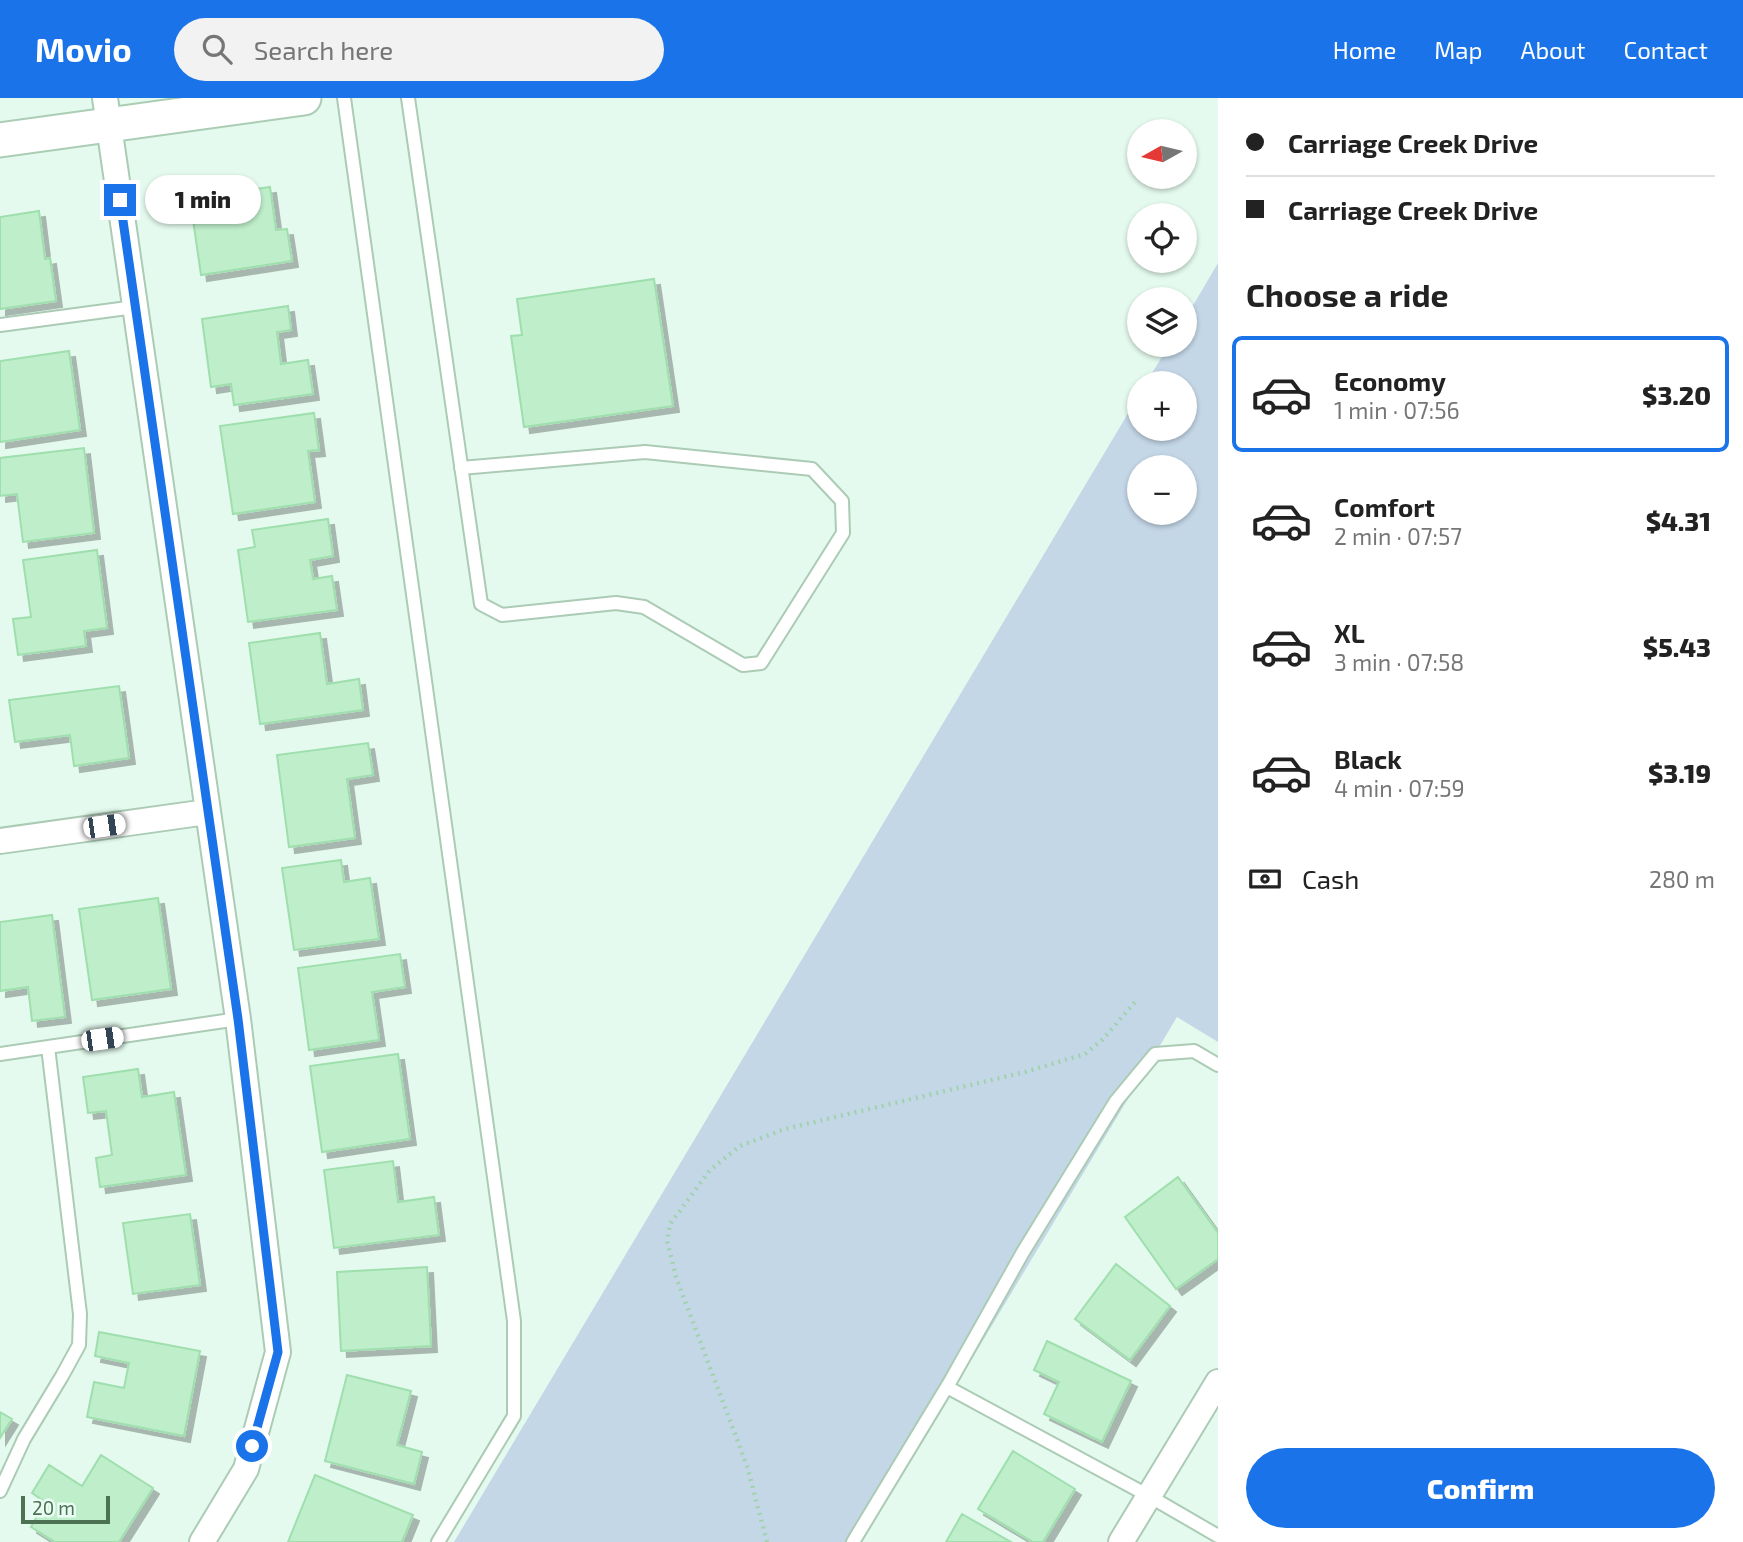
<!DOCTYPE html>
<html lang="en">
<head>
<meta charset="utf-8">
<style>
	:root { --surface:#fff; --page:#f2f2f2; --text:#222; --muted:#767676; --line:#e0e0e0; --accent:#1a73e8 }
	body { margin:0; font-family:"Exo 2",sans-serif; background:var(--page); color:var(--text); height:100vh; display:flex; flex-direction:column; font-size:26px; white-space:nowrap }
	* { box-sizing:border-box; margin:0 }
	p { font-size:23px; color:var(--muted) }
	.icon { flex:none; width:38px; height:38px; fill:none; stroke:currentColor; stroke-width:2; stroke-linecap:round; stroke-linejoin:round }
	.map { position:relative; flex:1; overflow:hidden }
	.side { display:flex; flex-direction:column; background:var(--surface); width:525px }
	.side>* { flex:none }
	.guide { display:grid; align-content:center; height:154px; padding:0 28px; background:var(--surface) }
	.needle { width:46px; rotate:262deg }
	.controls { position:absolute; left:1127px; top:21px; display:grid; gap:14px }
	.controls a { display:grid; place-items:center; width:70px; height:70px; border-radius:50%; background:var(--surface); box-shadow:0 2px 5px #0004; font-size:35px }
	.scale { position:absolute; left:21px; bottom:18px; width:89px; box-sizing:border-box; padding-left:7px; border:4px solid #4c7153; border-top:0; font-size:19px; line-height:24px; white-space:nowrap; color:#4c7153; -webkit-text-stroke:5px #eafdf3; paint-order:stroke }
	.end { position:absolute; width:32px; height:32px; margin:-16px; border:9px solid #1a73e8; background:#fff; box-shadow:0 0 0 4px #fff }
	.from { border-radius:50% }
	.bubble { position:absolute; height:49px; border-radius:24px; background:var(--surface); box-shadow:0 2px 5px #0004; font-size:23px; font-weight:800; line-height:49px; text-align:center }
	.car { position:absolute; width:21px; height:42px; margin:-21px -10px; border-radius:9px; box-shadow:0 0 5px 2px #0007; background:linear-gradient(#fff 24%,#345 0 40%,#fff 0 76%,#345 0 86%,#fff 0) }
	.guide b { display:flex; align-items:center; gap:24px; height:66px; font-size:26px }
	.guide b+b { border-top:2px solid var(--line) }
	.guide i { width:18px; height:18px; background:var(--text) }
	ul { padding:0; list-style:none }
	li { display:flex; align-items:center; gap:21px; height:116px; margin:0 14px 10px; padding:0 14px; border:4px solid transparent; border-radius:10px }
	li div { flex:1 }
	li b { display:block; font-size:26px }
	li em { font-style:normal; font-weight:800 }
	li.on { border-color:var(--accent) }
	li>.icon { width:63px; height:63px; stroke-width:1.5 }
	h2 { padding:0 28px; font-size:32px; line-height:84px }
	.pay { display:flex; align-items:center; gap:18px; height:77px; padding:0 28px; font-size:26px }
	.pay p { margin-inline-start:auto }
	.button { display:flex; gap:14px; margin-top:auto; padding:14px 28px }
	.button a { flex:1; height:80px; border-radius:42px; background:var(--accent); color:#fff; font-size:28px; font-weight:800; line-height:80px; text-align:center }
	header { display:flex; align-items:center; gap:42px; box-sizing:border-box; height:98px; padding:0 35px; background:var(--accent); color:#fff }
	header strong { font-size:33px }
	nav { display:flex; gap:38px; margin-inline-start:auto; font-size:24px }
	.search { width:490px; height:63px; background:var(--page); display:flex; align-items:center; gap:18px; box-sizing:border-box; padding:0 24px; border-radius:38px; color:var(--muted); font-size:26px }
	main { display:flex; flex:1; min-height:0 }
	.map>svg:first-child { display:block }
</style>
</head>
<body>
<header>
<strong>Movio</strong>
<div class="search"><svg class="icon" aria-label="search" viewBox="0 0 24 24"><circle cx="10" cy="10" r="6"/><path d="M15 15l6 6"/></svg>Search here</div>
<nav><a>Home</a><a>Map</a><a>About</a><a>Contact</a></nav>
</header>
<main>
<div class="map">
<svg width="1218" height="1444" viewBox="0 0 1218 1444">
	<defs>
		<filter id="shadow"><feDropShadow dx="6" dy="6" stdDeviation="0" flood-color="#0004"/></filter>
	</defs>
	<rect width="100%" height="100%" fill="#e4faee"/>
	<!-- green -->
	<path fill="#c4d7e7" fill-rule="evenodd" d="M1218,165V944L1177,919L862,1444H454L1139,297V331H1185V285H1146L1169,247H1185V221ZM1139,369H1185V415H1139Z"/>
	<!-- building -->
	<path fill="#beeeca" stroke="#9fdfae" stroke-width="2" filter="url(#shadow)" d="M270,89L276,132L287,131L292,163L201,177L190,101Z
		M39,113L45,161L50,160L56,203L0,211V119Z
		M654,181L673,308L524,329L511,238L522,237L517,201Z
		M288,208L291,232L277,234L281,266L308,262L313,296L234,307L231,286L211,289L202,221Z
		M69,253L80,332L0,344V263Z
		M314,315L319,352L308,353L315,404L233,416L220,328Z
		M84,350L94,435L23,444L17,396L0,398V360Z
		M328,421L333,458L310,462L313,481L332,478L337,512L248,524L238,452L255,449L252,432Z
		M97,452L107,530L84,533L86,548L18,557L13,521L31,519L23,462Z
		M320,535L327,586L359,581L363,612L260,626L249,545Z
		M119,588L129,660L74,668L70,637L15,644L9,602Z
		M368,645L373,677L347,681L355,740L289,749L277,657Z
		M341,762L344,784L370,780L379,841L294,852L282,770Z
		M158,800L171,891L92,902L79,811Z
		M52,817L65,919L32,923L28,889L0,893V824Z
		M400,856L405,889L372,894L379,942L309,952L298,870Z
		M398,956L410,1041L322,1054L310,968Z
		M138,971L142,999L174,994L186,1077L100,1089L96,1060L112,1057L106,1013L88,1015L83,979Z
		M393,1063L398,1104L434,1099L439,1137L334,1150L324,1072Z
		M1178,1079L1218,1135V1161L1176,1191L1125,1119Z
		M190,1116L200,1187L133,1196L123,1125Z
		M1116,1166L1170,1208L1130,1262L1075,1221Z
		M427,1169L431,1248L341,1253L337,1174Z
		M99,1234L200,1253L184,1338L87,1319L94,1284L124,1290L129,1265L95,1258Z
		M1047,1243L1131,1283L1102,1344L1044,1316L1059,1284L1034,1272Z
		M347,1277L411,1293L397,1347L422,1354L414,1386L325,1363Z
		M0,1314L12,1321L0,1340Z
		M1013,1353L1075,1391L1043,1444H1033L978,1411Z
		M101,1357L153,1390L119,1444H55L31,1429L45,1404L32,1395L49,1367L82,1388Z
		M315,1377L413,1417L402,1444H288Z
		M962,1416L1011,1444H946Z"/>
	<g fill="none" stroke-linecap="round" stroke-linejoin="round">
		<!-- lane casing -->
		<g stroke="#abcbb5" stroke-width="16">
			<path id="lane" d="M344,0L514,1223V1318L438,1444
				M408,0L481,506L502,517L616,505L644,509L743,567L761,565L843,435L842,403L812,371L645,354L461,370
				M0,227L135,209
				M0,956L238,921
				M947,1289L1149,1398L1218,1438
				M0,1393L24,1341L62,1278L79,1247L80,1216L48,949
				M853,1444L951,1282L1023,1154L1116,1003L1155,956L1194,953L1218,967"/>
		</g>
		<!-- street casing -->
		<g stroke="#abcbb5" stroke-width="28">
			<path id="street" d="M105,0L238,921L278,1254L246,1371L202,1444
				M0,743L207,714
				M1121,1444L1218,1284"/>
		</g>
		<!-- secondary casing -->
		<g stroke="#aacdb4" stroke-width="37">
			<path id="secondary" d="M0,42L304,0"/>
		</g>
		<!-- path -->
		<path stroke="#a1d2ad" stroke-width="4.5" stroke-dasharray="2 5" stroke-linecap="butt" d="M767,1444L747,1368L676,1179L667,1143L670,1126L710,1072L740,1048L785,1031L1025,974L1085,956L1103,941L1135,904"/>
		<!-- lane -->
		<use href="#lane" stroke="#fff" stroke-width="12"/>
		<!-- street -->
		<use href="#street" stroke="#fff" stroke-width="24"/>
		<!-- secondary -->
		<use href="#secondary" stroke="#fff" stroke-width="33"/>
	</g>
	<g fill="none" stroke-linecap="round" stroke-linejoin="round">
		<!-- route -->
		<path stroke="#1a73e8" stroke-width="9" d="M120,102L238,921L278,1254L252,1348"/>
	</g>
</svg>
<div class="controls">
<a><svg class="needle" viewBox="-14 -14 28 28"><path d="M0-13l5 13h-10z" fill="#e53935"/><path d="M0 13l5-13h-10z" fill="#767676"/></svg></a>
<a><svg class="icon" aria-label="locate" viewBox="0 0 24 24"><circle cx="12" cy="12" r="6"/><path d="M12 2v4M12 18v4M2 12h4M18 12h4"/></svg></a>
<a><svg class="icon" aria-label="layers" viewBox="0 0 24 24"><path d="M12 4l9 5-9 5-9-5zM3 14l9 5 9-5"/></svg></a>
<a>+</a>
<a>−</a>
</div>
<div class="scale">20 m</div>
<i class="end from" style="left:252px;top:1348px"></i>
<i class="end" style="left:120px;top:102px"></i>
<div class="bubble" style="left:145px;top:77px;width:116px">1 min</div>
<i class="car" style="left:104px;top:728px;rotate:82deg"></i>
<i class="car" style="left:102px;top:941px;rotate:82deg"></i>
</div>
<section class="side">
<div class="guide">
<b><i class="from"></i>Carriage Creek Drive</b>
<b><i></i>Carriage Creek Drive</b>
</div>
<h2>Choose a ride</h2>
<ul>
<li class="on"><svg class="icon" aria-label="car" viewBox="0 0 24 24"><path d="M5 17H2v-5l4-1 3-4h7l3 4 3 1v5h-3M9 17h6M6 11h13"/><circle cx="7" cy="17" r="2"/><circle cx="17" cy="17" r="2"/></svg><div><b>Economy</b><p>1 min · 07:56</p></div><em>$3.20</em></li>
<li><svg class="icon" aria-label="car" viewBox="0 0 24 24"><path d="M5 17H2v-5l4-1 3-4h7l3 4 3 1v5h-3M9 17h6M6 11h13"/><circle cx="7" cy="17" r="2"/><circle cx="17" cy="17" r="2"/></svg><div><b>Comfort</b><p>2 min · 07:57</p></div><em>$4.31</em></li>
<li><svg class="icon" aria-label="car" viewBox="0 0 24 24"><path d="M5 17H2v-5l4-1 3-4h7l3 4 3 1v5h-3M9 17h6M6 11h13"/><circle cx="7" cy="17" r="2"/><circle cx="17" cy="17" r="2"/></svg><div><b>XL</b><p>3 min · 07:58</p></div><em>$5.43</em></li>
<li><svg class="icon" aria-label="car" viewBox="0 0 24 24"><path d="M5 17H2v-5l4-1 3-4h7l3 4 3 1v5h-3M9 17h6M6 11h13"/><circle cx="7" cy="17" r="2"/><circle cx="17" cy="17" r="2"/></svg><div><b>Black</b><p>4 min · 07:59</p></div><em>$3.19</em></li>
</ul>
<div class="pay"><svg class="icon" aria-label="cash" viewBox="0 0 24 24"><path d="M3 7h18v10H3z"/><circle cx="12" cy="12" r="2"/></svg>Cash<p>280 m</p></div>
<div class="button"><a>Confirm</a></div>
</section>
</main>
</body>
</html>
